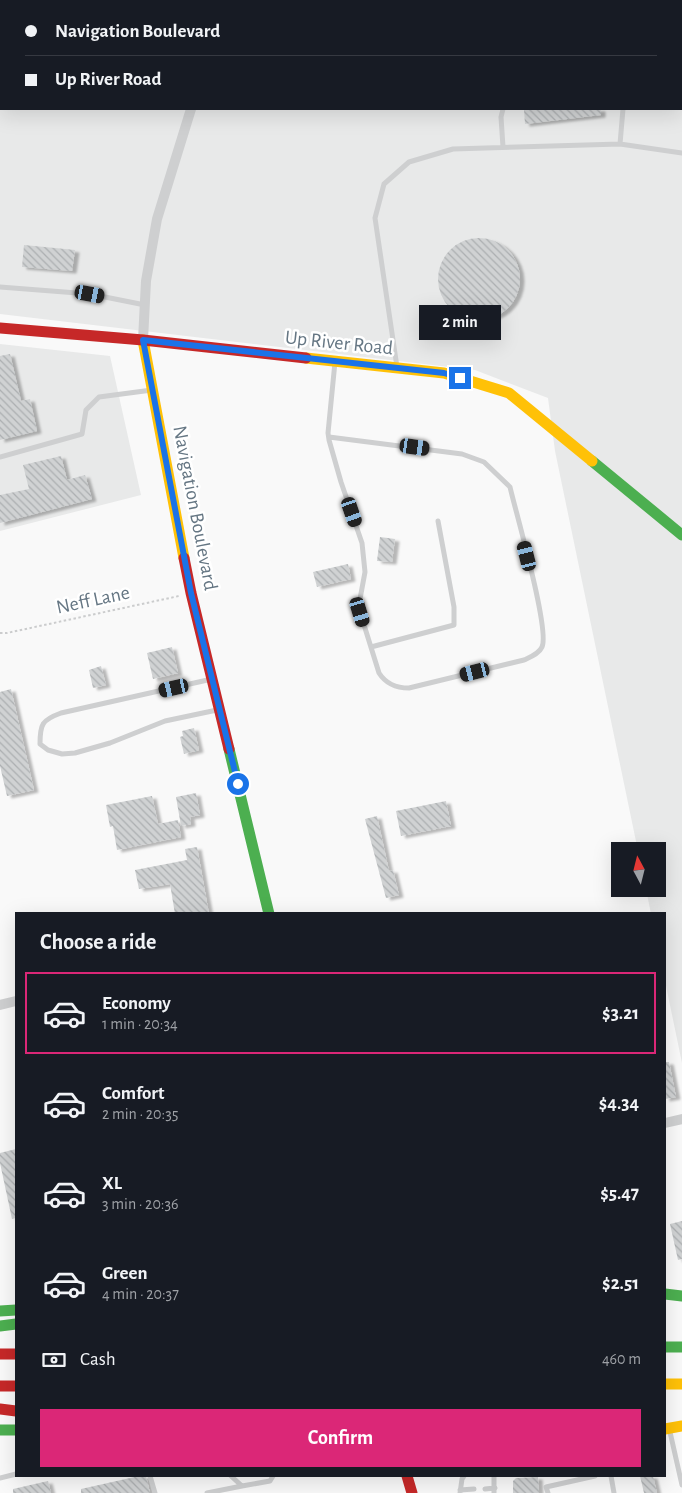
<!DOCTYPE html>
<html lang="en">
<head>
<meta charset="utf-8">
<style>
	:root { --surface:#171b24; --page:#20242c; --text:#f1f3f6; --muted:#9ea1a6; --line:#363941; --accent:#db2777 }
	body { margin:0; font-family:"Alegreya Sans",sans-serif; background:var(--page); color:var(--text); height:100vh; display:flex; flex-direction:column; font-size:19px; white-space:nowrap }
	* { box-sizing:border-box; margin:0 }
	p { font-size:16px; color:var(--muted) }
	.icon { flex:none; width:28px; height:28px; fill:none; stroke:currentColor; stroke-width:2; stroke-linecap:round; stroke-linejoin:round }
	.map { position:relative; flex:1; overflow:hidden }
	.details { position:absolute; left:15px; top:912px; width:651px; height:565px; display:flex; flex-direction:column; background:var(--surface); border-radius:0px; box-shadow:0 5px 20px #0002 }
	.details>* { flex:none }
	.top-card { position:absolute; left:0px; top:0px; width:682px; height:110px; box-shadow:0 5px 20px #0002; display:grid; align-content:center; height:110px; padding:0 25px; background:var(--surface) }
	.needle { width:32px; rotate:353deg }
	.fabs { position:absolute; left:611px; top:842px; display:grid; gap:10px }
	.fabs a { display:grid; place-items:center; width:55px; height:55px; border-radius:0px; background:var(--surface); box-shadow:0 5px 20px #0002; font-size:25px }
	.end { position:absolute; width:22px; height:22px; margin:-11px; border:6px solid #1a73e8; background:#fff; box-shadow:0 0 0 2px #fff }
	.from { border-radius:50% }
	.bubble { position:absolute; height:35px; border-radius:0px; background:var(--surface); box-shadow:0 5px 20px #0002; font-size:16px; font-weight:700; line-height:35px; text-align:center }
	.car { position:absolute; width:15px; height:30px; margin:-15px -8px; border-radius:6px; box-shadow:0 0 4px 1px #0007; background:linear-gradient(#222 24%,#8ab4d8 0 40%,#222 0 76%,#8ab4d8 0 86%,#222 0) }
	.top-card b { display:flex; align-items:center; gap:18px; height:48px; font-size:19px }
	.top-card b+b { border-top:1px solid var(--line) }
	.top-card i { width:12px; height:12px; background:var(--text) }
	ul { padding:0; list-style:none }
	li { display:flex; align-items:center; gap:15px; height:82px; margin:0 10px 8px; padding:0 15px; border:2px solid transparent; border-radius:0px }
	li div { flex:1 }
	li b { display:block; font-size:19px }
	li em { font-style:normal; font-weight:700 }
	li.active { border-color:var(--accent) }
	li>.icon { width:45px; height:45px; stroke-width:1.5 }
	h2 { padding:0 25px; font-size:22px; line-height:60px }
	.pay { display:flex; align-items:center; gap:12px; height:55px; padding:0 25px; font-size:19px }
	.pay p { margin-inline-start:auto }
	.action { display:flex; gap:10px; margin-top:auto; padding:10px 25px }
	.action a { flex:1; height:58px; border-radius:0px; background:var(--accent); color:#fff; font-size:20px; font-weight:700; line-height:58px; text-align:center }
	.map>svg:first-child { display:block }
</style>
</head>
<body>
<div class="map">
<svg width="682" height="1493" viewBox="0 0 682 1493">
	<defs>
		<pattern id="building-back-hatch" width="6" height="6" patternUnits="userSpaceOnUse" patternTransform="scale(1.25)"><rect width="6" height="6" fill="#d0d2d3"/><path d="M-1 5l2 2M0 0l6 6M5-1l2 2" fill="none" stroke="#acafb1"/></pattern>
		<filter id="shadow"><feDropShadow dx="4.5" dy="2.5" stdDeviation="1" flood-color="#0004"/></filter>
	</defs>
	<rect width="100%" height="100%" fill="#f9f9f9"/>
	<!-- built -->
	<path fill="#e8e9e9" fill-rule="evenodd" d="M0,0H682V1063L665,981V914H651L646,889H658V851H638L555,451L548,398L475,370L0,314ZM1,1H681V109H1Z
		M0,344L110,356L141,495L0,531Z"/>
	<!-- building -->
	<path fill="url(#building-back-hatch)" filter="url(#shadow)" d="M537,109H601V115L525,124L524,110Z
		M438 279a41 41 0 1 1 82 0a41 41 0 1 1-82 0Z
		M24,245L75,250L72,271L22,267Z
		M10,354L21,401L30,399L37,431L0,440V356Z
		M61,456L67,480L85,475L92,499L0,523V495L29,489L23,465Z
		M380,537L395,539L392,562L377,561Z
		M348,564L351,579L317,587L313,572Z
		M172,647L178,673L153,679L147,653Z
		M101,666L106,685L93,688L89,670Z
		M11,689L34,790L7,796L0,766V692Z
		M194,728L199,750L184,754L180,737L183,736L182,731Z
		M196,793L200,815L190,817L191,824L181,826L176,797Z
		M152,796L158,824L178,820L181,837L117,850L113,826L110,827L106,805Z
		M446,801L451,826L401,836L396,811Z
		M377,816L389,871L393,870L399,895L386,898L365,819Z
		M197,847L209,914H175L170,884L139,889L135,870L187,860L185,849Z
		M665,1062H669L676,1097L665,1099Z
		M16,1149V1218L12,1219L0,1163V1153Z
		M682,1221V1259L678,1260L670,1224Z
		M139,1476H146L150,1493H81V1489Z
		M640,1476H653L657,1493H644Z
		M538,1477L539,1493H513V1481L516,1478Z
		M48,1481L51,1493H13V1489Z"/>
	<g fill="none" stroke-linecap="round" stroke-linejoin="round">
		<!-- path -->
		<path stroke="#cbcccd" stroke-width="2" stroke-dasharray="2.5 2.5" stroke-linecap="butt" d="M0,633H7L179,596"/>
		<!-- lane -->
		<path stroke="#cecfd0" stroke-width="5" d="M525,0V1
			M651,0V1
			M626,1L627,0
			M503,109L501,117L503,147
			M620,144L682,153
			M0,287L90,294L145,305
			M397,367L375,218L384,184L409,162L453,149L620,144L623,109
			M329,437L462,454L484,462L510,487C516,513 550,630 542,647C539,654 530,657 524,660L409,688C396,688 386,684 379,673L360,612V599L365,572L362,543L341,482L329,440L328,433L335,362
			M0,457L82,434L86,410L99,397L152,390
			M371,647L454,625V607L438,521
			M212,679L61,713C42,720 40,724 40,744L48,750L62,754L75,753L110,743L165,721L217,710
			M670,1432L682,1485
			M150,1476L155,1493
			M231,1476L242,1486L270,1481L273,1476
			M494,1476V1493
			M611,1476L614,1493
			M0,1478L16,1474
			M485,1489L495,1488
			M460,1490L474,1489
			M207,1493L242,1486
			M460,1493L462,1479L464,1476
			M548,1493L546,1487L595,1476"/>
		<!-- street -->
		<path stroke="#cecfd0" stroke-width="10" d="M223,1V0
			M143,340L146,281L157,219L191,109
			M0,1005L16,1001
			M665,1123L682,1119"/>
		<!-- fast -->
		<path stroke="#4caf50" stroke-width="11" d="M592,461L682,535
			M229,749L269,914
			M665,1294L682,1296
			M0,1311L16,1310
			M0,1326L16,1324
			M665,1347H682
			M0,1430H16"/>
		<!-- slow -->
		<path stroke="#ffc107" stroke-width="11" d="M143,340L184,558
			M306,358L444,373L509,393L592,461
			M665,1384H682
			M665,1429L682,1426"/>
		<!-- jam -->
		<path stroke="#c62828" stroke-width="11" d="M0,328L143,340L306,358
			M184,558L191,593L229,749
			M0,1354H16
			M0,1386H16
			M0,1409L16,1411
			M407,1476L412,1493"/>
	</g>
	<g fill="none" stroke-linecap="round" stroke-linejoin="round">
		<!-- route -->
		<path stroke="#1a73e8" stroke-width="6" d="M238,784L191,593L143,340L444,373L460,378"/>
	</g>
	<g text-anchor="middle" dominant-baseline="central" stroke-width="5" stroke-linejoin="round" paint-order="stroke">
		<!-- street labels -->
		<g font-size="20" fill="#657683" stroke="#fff">
			<text transform="translate(339 343) rotate(6)">Up River Road</text>
			<text transform="translate(195 508) rotate(79)">Navigation Boulevard</text>
			<text transform="translate(93 600) rotate(-12)">Neff Lane</text>
		</g>
	</g>
</svg>
<div class="fabs">
<a><svg class="needle" viewBox="-14 -14 28 28"><path d="M0-13l5 13h-10z" fill="#e53935"/><path d="M0 13l5-13h-10z" fill="#9ea1a6"/></svg></a>
</div>
<i class="end from" style="left:238px;top:784px"></i>
<i class="end" style="left:460px;top:378px"></i>
<div class="bubble" style="left:419px;top:305px;width:82px">2 min</div>
<i class="car" style="left:90px;top:294px;rotate:101deg"></i>
<i class="car" style="left:415px;top:447px;rotate:98deg"></i>
<i class="car" style="left:352px;top:512px;rotate:161deg"></i>
<i class="car" style="left:527px;top:556px;rotate:346deg"></i>
<i class="car" style="left:360px;top:612px;rotate:163deg"></i>
<i class="car" style="left:475px;top:672px;rotate:256deg"></i>
<i class="car" style="left:174px;top:688px;rotate:257deg"></i>
<div class="top-card">
<b><i class="from"></i>Navigation Boulevard</b>
<b><i></i>Up River Road</b>
</div>
<section class="details">
<h2>Choose a ride</h2>
<ul>
<li class="active"><svg class="icon" aria-label="car" viewBox="0 0 24 24"><path d="M5 17H2v-5l4-1 3-4h7l3 4 3 1v5h-3M9 17h6M6 11h13"/><circle cx="7" cy="17" r="2"/><circle cx="17" cy="17" r="2"/></svg><div><b>Economy</b><p>1 min · 20:34</p></div><em>$3.21</em></li>
<li><svg class="icon" aria-label="car" viewBox="0 0 24 24"><path d="M5 17H2v-5l4-1 3-4h7l3 4 3 1v5h-3M9 17h6M6 11h13"/><circle cx="7" cy="17" r="2"/><circle cx="17" cy="17" r="2"/></svg><div><b>Comfort</b><p>2 min · 20:35</p></div><em>$4.34</em></li>
<li><svg class="icon" aria-label="car" viewBox="0 0 24 24"><path d="M5 17H2v-5l4-1 3-4h7l3 4 3 1v5h-3M9 17h6M6 11h13"/><circle cx="7" cy="17" r="2"/><circle cx="17" cy="17" r="2"/></svg><div><b>XL</b><p>3 min · 20:36</p></div><em>$5.47</em></li>
<li><svg class="icon" aria-label="car" viewBox="0 0 24 24"><path d="M5 17H2v-5l4-1 3-4h7l3 4 3 1v5h-3M9 17h6M6 11h13"/><circle cx="7" cy="17" r="2"/><circle cx="17" cy="17" r="2"/></svg><div><b>Green</b><p>4 min · 20:37</p></div><em>$2.51</em></li>
</ul>
<div class="pay"><svg class="icon" aria-label="cash" viewBox="0 0 24 24"><path d="M3 7h18v10H3z"/><circle cx="12" cy="12" r="2"/></svg>Cash<p>460 m</p></div>
<div class="action"><a>Confirm</a></div>
</section>
</div>
</body>
</html>
